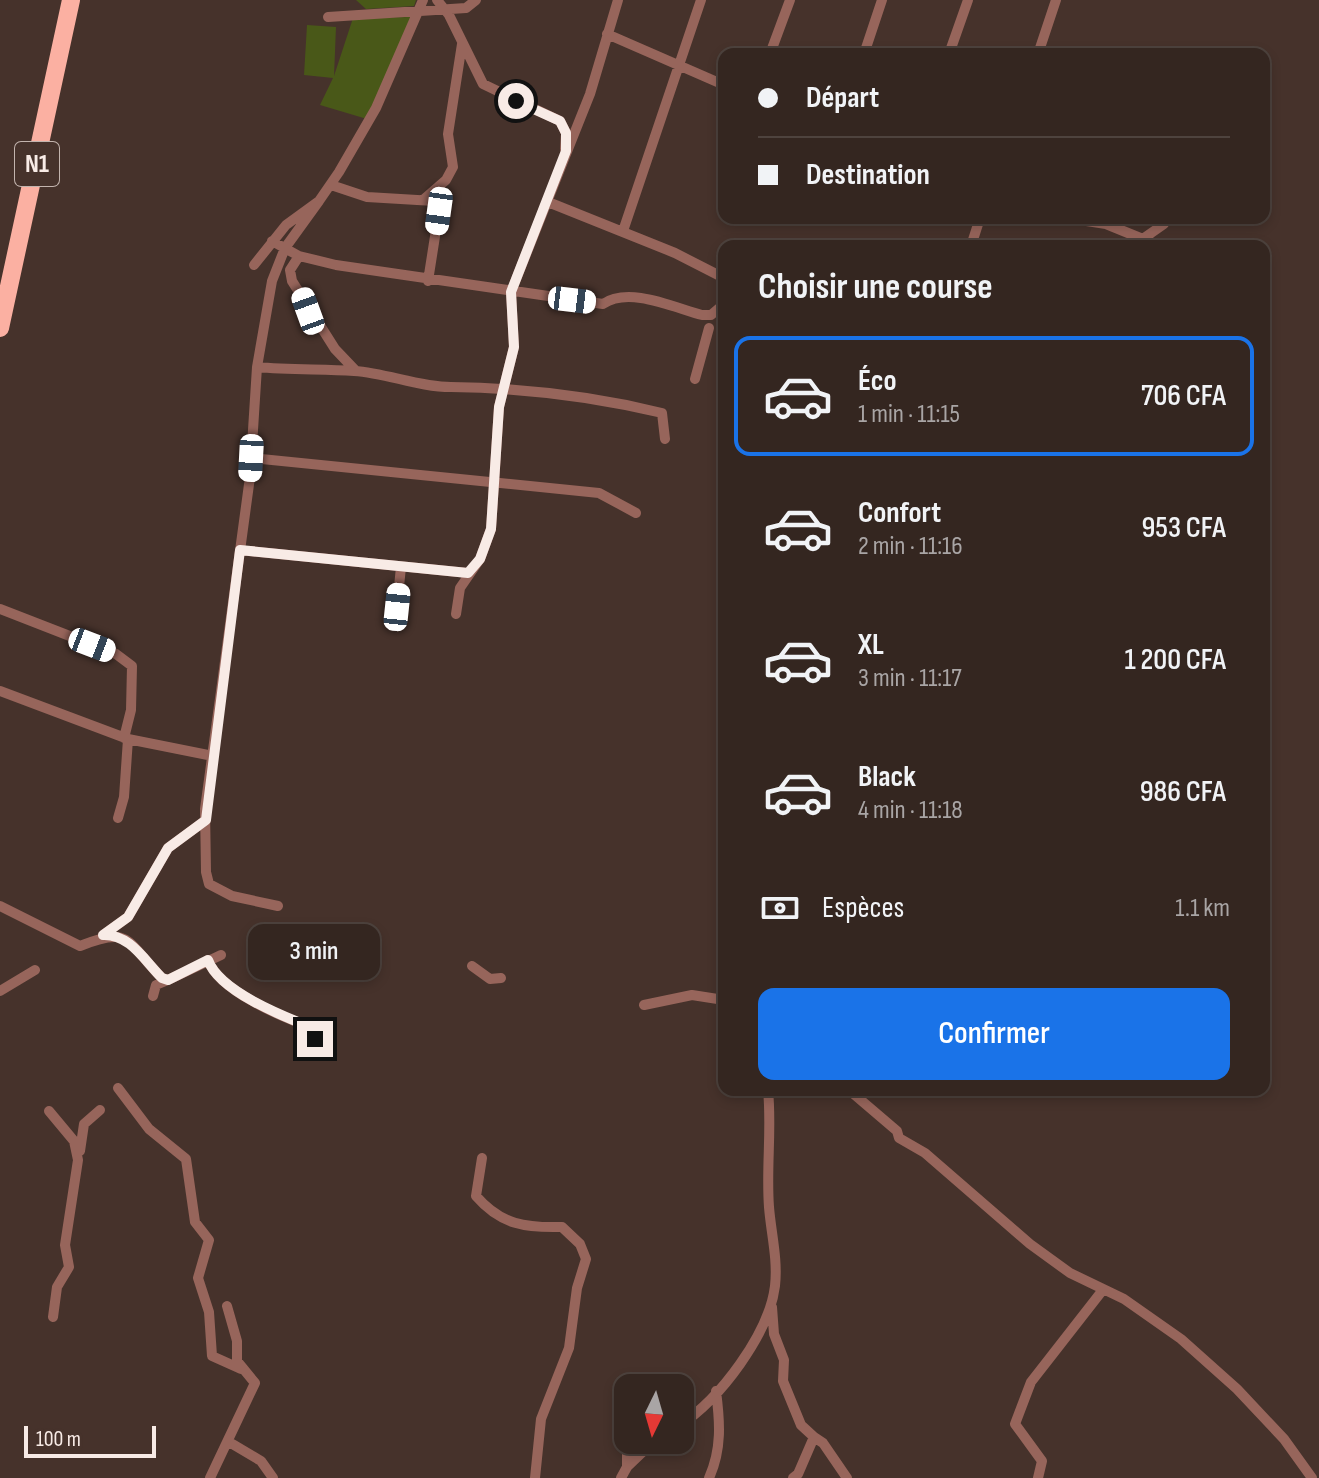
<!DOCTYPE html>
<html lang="fr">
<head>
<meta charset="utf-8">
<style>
	:root { --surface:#342620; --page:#3f322d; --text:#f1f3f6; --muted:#a9a5a5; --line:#4e433e; --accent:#1a73e8 }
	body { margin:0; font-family:"Sofia Sans Condensed",sans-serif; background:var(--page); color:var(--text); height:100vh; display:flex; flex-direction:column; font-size:30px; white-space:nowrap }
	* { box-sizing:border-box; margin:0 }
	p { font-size:26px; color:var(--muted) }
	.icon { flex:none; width:44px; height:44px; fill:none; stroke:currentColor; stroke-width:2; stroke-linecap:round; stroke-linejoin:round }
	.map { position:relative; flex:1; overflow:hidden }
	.sheet { position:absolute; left:718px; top:240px; width:552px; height:856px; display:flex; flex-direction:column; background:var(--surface); border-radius:16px; box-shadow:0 4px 12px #0003,0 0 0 2px var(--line) }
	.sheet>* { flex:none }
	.hud { position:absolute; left:718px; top:48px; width:552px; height:176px; border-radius:16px; box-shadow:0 4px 12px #0003,0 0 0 2px var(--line); display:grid; align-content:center; height:176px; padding:0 40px; background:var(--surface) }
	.needle { width:52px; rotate:185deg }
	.fabs { position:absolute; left:614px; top:1374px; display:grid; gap:16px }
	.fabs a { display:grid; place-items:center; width:80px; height:80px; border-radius:16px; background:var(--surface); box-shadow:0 4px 12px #0003,0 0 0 2px var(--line); font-size:40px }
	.scale { position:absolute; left:24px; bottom:20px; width:132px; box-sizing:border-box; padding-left:8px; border:4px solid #f8ebe6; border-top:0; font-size:22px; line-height:28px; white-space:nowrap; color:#f8ebe6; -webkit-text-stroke:6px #46322b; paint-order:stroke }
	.end { position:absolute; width:36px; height:36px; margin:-18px; border:10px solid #f8ebe6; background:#111; box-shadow:0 0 0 4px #111 }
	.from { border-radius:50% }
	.bubble { position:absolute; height:56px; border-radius:16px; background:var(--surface); box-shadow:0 4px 12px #0003,0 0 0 2px var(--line); font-size:26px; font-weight:600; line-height:56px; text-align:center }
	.car { position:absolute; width:24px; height:48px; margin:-24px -12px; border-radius:10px; box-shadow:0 0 6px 2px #0007; background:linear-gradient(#fff 24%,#345 0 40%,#fff 0 76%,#345 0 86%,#fff 0) }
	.hud b { display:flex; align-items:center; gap:28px; height:76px; font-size:30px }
	.hud b+b { border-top:2px solid var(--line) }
	.hud i { width:20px; height:20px; background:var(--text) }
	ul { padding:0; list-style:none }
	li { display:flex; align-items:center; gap:24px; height:120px; margin:0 16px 12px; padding:0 24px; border:4px solid transparent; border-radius:16px }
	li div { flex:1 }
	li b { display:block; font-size:30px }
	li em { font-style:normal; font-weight:600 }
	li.on { border-color:var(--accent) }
	li>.icon { width:72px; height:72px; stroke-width:1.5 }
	h2 { padding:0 40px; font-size:36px; line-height:96px }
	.pay { display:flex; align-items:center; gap:20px; height:88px; padding:0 40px; font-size:30px }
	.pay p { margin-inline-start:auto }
	.cta { display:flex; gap:16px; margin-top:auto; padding:16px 40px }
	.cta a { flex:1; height:92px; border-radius:16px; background:var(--accent); color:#fff; font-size:32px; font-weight:600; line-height:92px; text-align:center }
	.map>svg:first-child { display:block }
</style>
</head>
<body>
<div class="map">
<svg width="1319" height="1478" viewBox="0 0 1319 1478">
	<rect width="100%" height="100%" fill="#46322b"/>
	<!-- green -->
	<path fill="#495818" d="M356,0H416L414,6L366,9Z
		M411,17L367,119L320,105L333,78L304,75L307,25L336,27L334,76L353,18Z"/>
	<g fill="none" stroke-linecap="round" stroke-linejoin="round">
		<!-- street -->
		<path stroke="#97655b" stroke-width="10" d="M437,0L449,15L483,84L560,121L566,133L565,149
			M328,17L466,8L476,0
			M607,34L724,85
			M770,54L790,0
			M864,54L882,0
			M949,54L968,0
			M1038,54L1056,0
			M331,185L367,197L434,201L439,211L428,281
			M423,200L446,180L453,167L448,134L462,44
			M548,202L675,253L724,278
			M1067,218L1106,224L1160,246
			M623,231L701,0
			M1144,238L1164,224L1165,218
			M272,241L299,256L336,265L603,304C629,286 675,308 702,315H711L724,304
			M971,246L980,218
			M299,256L290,270L292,281L335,349L356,371
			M254,265L286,225L319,201L339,172L376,108L423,0
			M257,367C289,370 322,369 354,371C387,373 418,387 451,387C522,388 592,396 662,413L665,439
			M695,379L709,328
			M251,458L599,493L636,513
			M240,550L468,573
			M0,609L116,654L132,666L131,710L124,738
			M456,614L460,588L480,559L491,529L499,407L514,347L511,292L590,94L618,0
			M396,616L401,567
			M0,691L128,739L213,756
			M118,818L124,797L128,739
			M0,906L80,946C132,925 126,942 162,978L168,980L221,955
			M278,906L232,896L209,884L206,872L205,809L250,477L257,367L272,281L285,248L319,201
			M103,935L128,917L168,848L206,820
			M208,960C219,991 282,1017 313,1028L317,1049
			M472,966L490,979L501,978
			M0,991L35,970
			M153,996L156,985L168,980
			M644,1005L692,995L724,1000
			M118,1088L149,1129L186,1159L195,1222L209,1240L198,1278L209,1312L212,1356L241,1369
			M849,1090L897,1131L899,1138L925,1153L1030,1244L1070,1273L1124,1299L1181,1339L1237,1389L1284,1439L1312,1478
			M49,1111L74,1141L78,1160L65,1245L69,1267L57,1287L53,1317
			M80,1151L84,1124L100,1110
			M482,1158L476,1196C501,1225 526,1228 562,1227L580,1244L586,1259L577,1288L569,1348L541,1419L535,1478
			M772,1307L774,1334L784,1360L783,1381L801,1425L814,1437L798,1474L793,1478
			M680,1425C720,1399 769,1334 775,1286C778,1259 771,1233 769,1207C766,1168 772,1129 768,1090
			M814,1437L823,1443L847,1478
			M229,1442L261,1461L273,1478
			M627,1467V1428
			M210,1478L255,1383L237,1361V1341L227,1306
			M621,1478L627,1467L648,1447L662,1449L668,1440
			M709,1478C722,1449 720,1422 716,1391
			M1038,1478L1042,1461L1015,1424L1031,1382L1102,1291"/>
		<!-- highway -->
		<path stroke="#fbb0a2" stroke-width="18" d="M0,328L71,0"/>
	</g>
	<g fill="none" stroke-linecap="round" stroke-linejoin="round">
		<!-- route -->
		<path stroke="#f8ebe6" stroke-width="10" d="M315,1039L313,1028C282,1016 219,991 208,960L168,980L162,978C144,960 130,934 103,935L128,917L168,848L206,820L240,550L468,573L480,559L491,529L499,407L514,347L511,292L566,151V133L560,121L516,101"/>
	</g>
	<g text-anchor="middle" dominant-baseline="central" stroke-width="8" stroke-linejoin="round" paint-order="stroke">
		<!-- shield labels -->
		<rect fill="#46322b" stroke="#c3b4ae" stroke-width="2" x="15" y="142" width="44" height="44" rx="6"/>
		<g font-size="26" font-weight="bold" fill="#f8ebe6">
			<text x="37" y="164">N1</text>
		</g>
	</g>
</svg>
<div class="fabs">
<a><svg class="needle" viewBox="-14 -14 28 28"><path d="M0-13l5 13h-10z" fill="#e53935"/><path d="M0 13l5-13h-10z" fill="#a9a5a5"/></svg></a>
</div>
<div class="scale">100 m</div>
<i class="end from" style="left:516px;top:101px"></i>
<i class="end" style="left:315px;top:1039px"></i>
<div class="bubble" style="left:248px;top:924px;width:132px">3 min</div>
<i class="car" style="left:439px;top:211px;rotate:188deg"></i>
<i class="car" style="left:572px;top:300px;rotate:97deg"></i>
<i class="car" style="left:308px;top:311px;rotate:340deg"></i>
<i class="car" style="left:251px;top:458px;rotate:183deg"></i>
<i class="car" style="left:397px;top:607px;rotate:6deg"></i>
<i class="car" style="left:92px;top:645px;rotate:111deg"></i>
<div class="hud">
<b><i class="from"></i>Départ</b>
<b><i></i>Destination</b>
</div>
<section class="sheet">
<h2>Choisir une course</h2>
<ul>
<li class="on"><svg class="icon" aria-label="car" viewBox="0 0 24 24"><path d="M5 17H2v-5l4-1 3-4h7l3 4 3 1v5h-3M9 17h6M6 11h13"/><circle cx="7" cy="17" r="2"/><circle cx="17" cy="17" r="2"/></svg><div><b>Éco</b><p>1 min · 11:15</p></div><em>706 CFA</em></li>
<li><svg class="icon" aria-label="car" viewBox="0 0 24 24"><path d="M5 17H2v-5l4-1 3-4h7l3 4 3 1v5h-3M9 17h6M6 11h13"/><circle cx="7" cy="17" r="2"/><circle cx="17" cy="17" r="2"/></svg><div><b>Confort</b><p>2 min · 11:16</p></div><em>953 CFA</em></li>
<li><svg class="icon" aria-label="car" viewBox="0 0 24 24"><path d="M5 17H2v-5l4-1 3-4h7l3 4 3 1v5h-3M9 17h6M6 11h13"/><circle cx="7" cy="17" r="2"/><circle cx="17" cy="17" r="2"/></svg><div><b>XL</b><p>3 min · 11:17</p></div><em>1 200 CFA</em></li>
<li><svg class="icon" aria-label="car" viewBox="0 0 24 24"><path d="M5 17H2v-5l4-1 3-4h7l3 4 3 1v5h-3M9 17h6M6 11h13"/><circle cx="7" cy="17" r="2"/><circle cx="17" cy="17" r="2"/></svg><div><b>Black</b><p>4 min · 11:18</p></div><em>986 CFA</em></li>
</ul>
<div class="pay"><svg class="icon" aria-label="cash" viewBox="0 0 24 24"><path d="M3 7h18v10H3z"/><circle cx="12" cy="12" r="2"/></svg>Espèces<p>1.1 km</p></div>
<div class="cta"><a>Confirmer</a></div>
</section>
</div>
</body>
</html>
